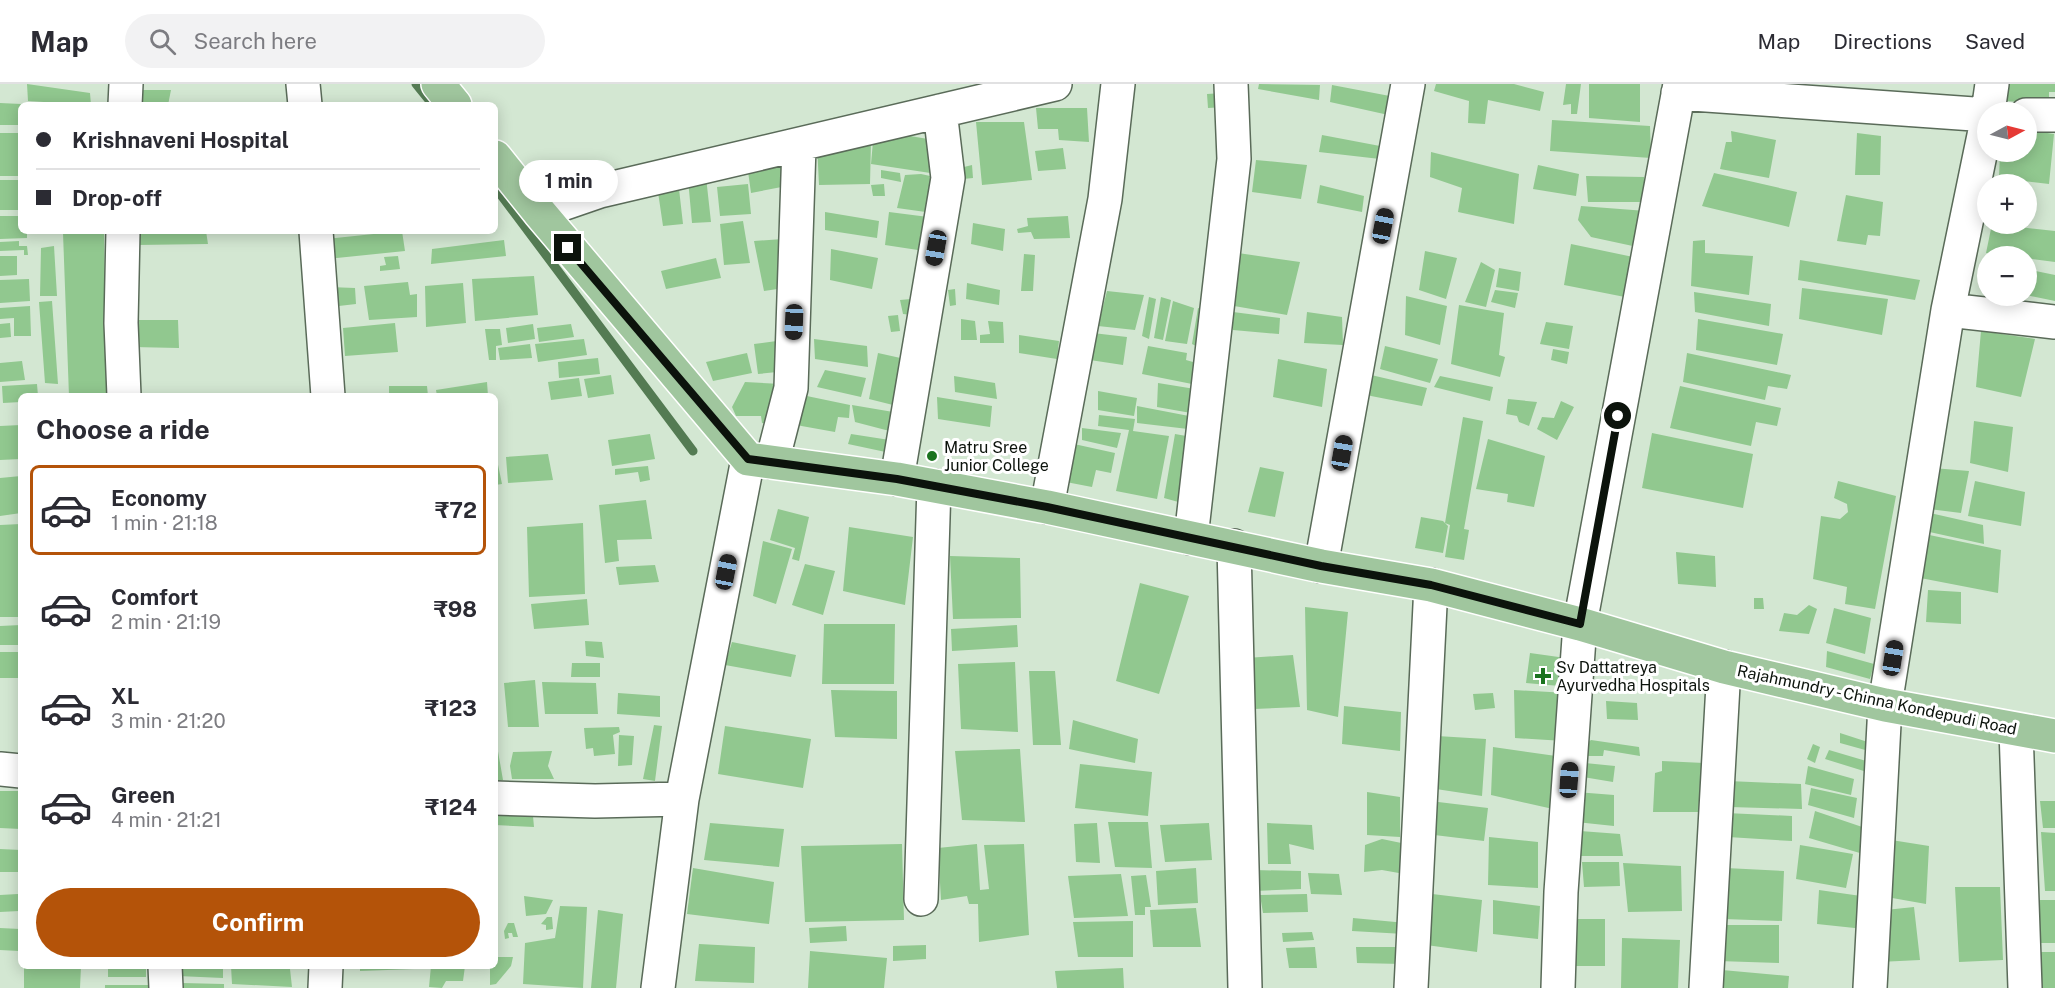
<!DOCTYPE html>
<html lang="en">
<head>
<meta charset="utf-8">
<style>
	:root { --surface:#fff; --page:#f2f2f3; --text:#2b2b33; --muted:#7c7c81; --line:#e1e1e2; --accent:#b45309 }
	body { margin:0; font-family:"Public Sans",sans-serif; background:var(--page); color:var(--text); height:100vh; display:flex; flex-direction:column; font-size:22px; white-space:nowrap }
	* { box-sizing:border-box; margin:0 }
	p { font-size:20px; color:var(--muted) }
	.icon { flex:none; width:33px; height:33px; fill:none; stroke:currentColor; stroke-width:2; stroke-linecap:round; stroke-linejoin:round }
	.map { position:relative; flex:1; overflow:hidden }
	.drawer { position:absolute; left:18px; top:309px; width:480px; height:576px; display:flex; flex-direction:column; background:var(--surface); border-radius:9px; box-shadow:0 3px 15px #0003 }
	.drawer>* { flex:none }
	.banner { position:absolute; left:18px; top:18px; width:480px; height:132px; border-radius:9px; box-shadow:0 3px 15px #0003; display:grid; align-content:center; height:132px; padding:0 18px; background:var(--surface) }
	.needle { width:39px; rotate:83deg }
	.tools { position:absolute; left:1977px; top:18px; display:grid; gap:12px }
	.tools a { display:grid; place-items:center; width:60px; height:60px; border-radius:50%; background:var(--surface); box-shadow:0 3px 15px #0003; font-size:30px }
	.end { position:absolute; width:27px; height:27px; margin:-14px; border:8px solid #0c130c; background:#fff; box-shadow:0 0 0 3px #fff }
	.from { border-radius:50% }
	.bubble { position:absolute; height:42px; border-radius:21px; background:var(--surface); box-shadow:0 3px 15px #0003; font-size:20px; font-weight:700; line-height:42px; text-align:center }
	.car { position:absolute; width:18px; height:36px; margin:-18px -9px; border-radius:8px; box-shadow:0 0 4px 2px #0007; background:linear-gradient(#222 24%,#8ab4d8 0 40%,#222 0 76%,#8ab4d8 0 86%,#222 0) }
	.banner b { display:flex; align-items:center; gap:21px; height:57px; font-size:22px }
	.banner b+b { border-top:2px solid var(--line) }
	.banner i { width:15px; height:15px; background:var(--text) }
	ul { padding:0; list-style:none }
	li { display:flex; align-items:center; gap:18px; height:90px; margin:0 12px 9px; padding:0 6px; border:3px solid transparent; border-radius:9px }
	li div { flex:1 }
	li b { display:block; font-size:22px }
	li em { font-style:normal; font-weight:700 }
	li.on { border-color:var(--accent) }
	li>.icon { width:54px; height:54px; stroke-width:1.5 }
	h2 { padding:0 18px; font-size:27px; line-height:72px }
	.action { display:flex; gap:12px; margin-top:auto; padding:12px 18px }
	.action a { flex:1; height:69px; border-radius:36px; background:var(--accent); color:#fff; font-size:24px; font-weight:700; line-height:69px; text-align:center }
	header { display:flex; align-items:center; gap:36px; box-sizing:border-box; height:84px; padding:0 30px; background:var(--surface); border-bottom:2px solid var(--line) }
	header strong { font-size:28px }
	nav { display:flex; gap:33px; margin-inline-start:auto; font-size:21px }
	.search { width:420px; height:54px; background:var(--page); display:flex; align-items:center; gap:15px; box-sizing:border-box; padding:0 21px; border-radius:33px; color:var(--muted); font-size:22px }
	.map>svg:first-child { display:block }
</style>
</head>
<body>
<header>
<strong>Map</strong>
<div class="search"><svg class="icon" aria-label="search" viewBox="0 0 24 24"><circle cx="10" cy="10" r="6"/><path d="M15 15l6 6"/></svg>Search here</div>
<nav><a>Map</a><a>Directions</a><a>Saved</a></nav>
</header>
<div class="map">
<svg width="2055" height="904" viewBox="0 0 2055 904">
	<rect width="100%" height="100%" fill="#d3e7d2"/>
	<g fill="none" stroke-linecap="round" stroke-linejoin="round">
		<!-- stream -->
		<path stroke="#547b53" stroke-width="9" d="M416,0L433,21
			M495,103L693,367"/>
	</g>
	<!-- building -->
	<path fill="#91c88f" d="M27,0L90,9L91,21L28,17Z
		M1259,0L1320,1L1319,16L1258,5Z
		M1436,0H1514L1544,8L1540,27L1488,16L1485,40L1468,39L1469,17L1434,7Z
		M1566,0H1581L1577,30H1571V20L1563,21Z
		M1589,0H1640V38L1589,34Z
		M2008,0H2055V8H2049V21L2007,17Z
		M1332,1L1395,13L1393,32L1330,18Z
		M138,6H171L168,21H137Z
		M1223,9L1225,23L1208,24L1207,10Z
		M0,19L21,20V41H0Z
		M1036,24H1087L1089,58L1059,56L1058,45H1038Z
		M1552,36L1650,42L1651,74L1550,67Z
		M976,38H1024L1032,96L982,101Z
		M874,46L940,57L937,90L871,80Z
		M2026,46L2054,50L2049,100L1999,94L2000,68H2026Z
		M1731,47L1776,56L1769,94L1720,85L1726,58H1732Z
		M0,49H18V60H21V92H0Z
		M1857,49L1881,52L1880,91H1855Z
		M1322,51L1380,62V75L1319,68Z
		M871,57L870,100L819,101L817,60Z
		M1063,64L1066,85L1038,87L1035,67Z
		M1431,68L1519,90L1514,140L1458,128L1462,104L1430,93Z
		M787,72L792,101L751,109L747,80Z
		M1256,76L1307,81L1301,115L1252,108Z
		M972,81L973,94L963,95L964,83Z
		M1538,81L1579,90L1576,112L1533,105Z
		M881,86L900,89L901,98L881,94Z
		M1714,89L1797,108L1789,143L1702,122Z
		M921,90L944,95L940,130L897,124L905,91Z
		M1586,92L1644,93L1647,118H1588Z
		M706,93L711,138L692,139L688,95Z
		M0,96H19V126H0Z
		M748,100L751,130L720,132L717,103Z
		M884,100L885,112H873L871,101Z
		M1320,101L1364,112L1362,128L1317,119Z
		M679,105L683,140L663,142L658,108Z
		M1846,111L1883,118L1880,152L1868,151L1866,161L1837,157Z
		M1581,122L1646,127L1642,164L1591,153L1578,136Z
		M825,128L879,137L877,154L825,146Z
		M889,128L936,134L931,168L885,161Z
		M0,132H21V147H27V154L0,155Z
		M1068,132L1070,154L1034,155L1031,148L1018,149L1017,145L1028,142L1027,134Z
		M743,137L750,179L724,181L720,140Z
		M973,139L1005,145L1003,167L971,160Z
		M1992,140L2055,147V178L1986,169Z
		M135,147H206L208,160L137,161Z
		M402,147L405,167L327,175L326,155Z
		M63,149L104,150L107,312H69Z
		M783,155L791,203L764,207L754,157Z
		M504,156L506,172L431,180L432,165Z
		M1705,156V169L1753,172L1749,211L1691,202L1693,157Z
		M19,157V162H27L28,171H24V166L0,167V158Z
		M1571,160L1638,174L1630,214L1564,201Z
		M54,162L57,212H40L41,164Z
		M831,165L878,174L872,205L830,196Z
		M1425,167L1457,174L1446,215L1419,206Z
		M1238,169L1300,178L1287,231L1234,222Z
		M1024,170L1035,171L1033,207H1021Z
		M0,172H17V191L0,192Z
		M398,172L400,185L380,187V182L386,181L384,173Z
		M716,174L721,194L666,205L661,187Z
		M1800,176L1920,196L1915,216L1798,196Z
		M1481,178L1495,186L1486,223L1465,218Z
		M1499,184L1521,188L1519,207L1496,203Z
		M2026,185L2055,191V217L2026,211Z
		M534,192L538,231L475,237L472,195Z
		M29,195L30,217L0,219V196Z
		M408,198L410,211L417,210V233L369,236L364,202Z
		M463,199L466,239L426,243L425,202Z
		M967,199L1000,206L999,221L966,215Z
		M329,203L355,204L356,220L330,223Z
		M1802,204L1888,215L1882,251L1799,235Z
		M955,205L956,221L950,222L948,206Z
		M1495,206L1518,209L1515,224L1491,218Z
		M1107,207L1144,211L1135,246L1098,242Z
		M1694,208L1771,220L1769,242L1695,228Z
		M1406,212L1447,222L1440,261L1405,251Z
		M1149,213L1156,215L1149,255L1142,252Z
		M1161,213L1171,216L1163,256L1154,254Z
		M911,215L912,231L903,230L900,216Z
		M52,217L58,300L45,299L39,218Z
		M1173,217L1194,224L1187,260L1165,257Z
		M1459,221L1504,229L1499,271L1505,273L1500,293L1451,280Z
		M30,222L31,252H14V234L0,235V224Z
		M1198,224L1202,225L1196,262L1192,260Z
		M1233,228L1280,234L1279,250L1233,246Z
		M1307,228L1342,233L1343,261L1304,259Z
		M898,231L900,247L891,248L888,232Z
		M961,235L975,237L977,256H961Z
		M1698,235L1783,250L1777,281L1696,266Z
		M134,236H178L179,264L133,263Z
		M988,237L1003,238L1004,259H980V251L990,250Z
		M1546,238L1573,242L1569,265L1540,260Z
		M10,239L11,253L0,254V240Z
		M395,239L398,268L345,272L343,244Z
		M533,240L535,255L508,259L506,244Z
		M571,240L574,253L539,258L537,244Z
		M485,245H500L502,261L496,262V276H489Z
		M1981,247L2035,255L2021,313L1976,303Z
		M1093,249L1127,253L1123,281L1090,276Z
		M1019,251L1059,257L1057,275L1019,269Z
		M584,255L587,271L538,278L535,260Z
		M814,255L867,262L868,283L815,275Z
		M784,256L787,287L758,290L754,260Z
		M530,260L532,274L500,276L498,264Z
		M1148,262L1187,269L1186,276L1193,278L1192,300L1142,290Z
		M1385,262L1438,275L1430,299L1380,285Z
		M1553,265L1569,268L1567,280L1551,276Z
		M747,269L752,289L713,297L706,278Z
		M878,269L914,277L905,324L869,315Z
		M1687,269L1791,291L1787,305L1768,302L1765,316L1683,298Z
		M598,274L600,290L559,294L558,278Z
		M1278,275L1327,285L1322,323L1273,313Z
		M22,277L25,296L0,298V279Z
		M825,286L866,294L861,313L817,303Z
		M611,291L614,310L588,314L584,295Z
		M1371,291L1427,304L1422,322L1366,311Z
		M954,292L995,299L997,315L955,308Z
		M1440,292L1493,303L1490,317L1434,303Z
		M579,294L582,312L551,316L548,298Z
		M487,298L488,312H437L436,306Z
		M745,298L781,300L782,341L762,339L761,332H736L732,323Z
		M1158,299L1195,305L1191,329L1157,323Z
		M37,300L38,312H21V318L3,319L2,302Z
		M389,302H427L428,312H389Z
		M1680,302L1781,324L1777,342L1756,338L1751,362L1670,344Z
		M1098,307L1137,314L1134,332L1098,326Z
		M802,311L850,321L849,334L838,333L835,348L796,341Z
		M937,313L992,322L990,343L938,335Z
		M1508,315L1537,318L1529,342L1519,338L1517,332L1506,330Z
		M1561,317L1574,323L1557,356L1537,345L1542,333L1554,334Z
		M852,321L905,330L901,350L855,338Z
		M1137,322L1189,332L1188,345L1137,339Z
		M1099,331L1135,335L1133,347L1169,352L1157,415L1116,407L1129,346L1098,342Z
		M1463,333L1483,337L1464,445L1469,446L1464,476L1445,473L1450,441L1445,439Z
		M1974,337L2013,343L2008,388L1970,379Z
		M21,341V375L0,376V342Z
		M1082,344L1121,349L1117,364L1082,356Z
		M1652,349L1753,370L1743,424L1642,404Z
		M650,350L655,375L612,382L608,356Z
		M851,350L896,357L895,370L848,360Z
		M1175,350L1192,353L1182,419L1164,414Z
		M1488,355L1545,372L1534,423L1507,418L1508,410L1476,405Z
		M1074,360L1115,369L1111,389L1096,386L1092,403L1066,398Z
		M548,370L553,396L508,399L506,373Z
		M495,371H496L502,400L495,401Z
		M648,382L650,396L640,398L638,388L615,391V385Z
		M1260,383L1284,388L1275,433L1248,428Z
		M1933,384L1969,387L1961,429L1929,425Z
		M21,392V429L0,432V394Z
		M1838,397L1896,412L1875,525L1845,520L1847,503L1813,495L1821,432L1840,435L1848,428L1847,420L1834,414Z
		M1975,397L2025,408L2021,442L1968,432Z
		M646,416L652,455L617,456L619,477L605,479L599,421Z
		M778,425L809,433L799,477L792,475L795,464L770,456Z
		M1930,429L1983,441L1984,460L1925,447Z
		M1421,433L1443,437L1448,442L1443,469L1415,464Z
		M583,439L585,510L529,513L527,443Z
		M21,440V533H0V441Z
		M849,443L913,453L905,521L843,507Z
		M1915,448L2001,466L1998,509L1910,492Z
		M763,457L792,465L776,520L753,512Z
		M1676,468L1715,472L1716,503L1678,500Z
		M950,472L1020,474L1021,534L953,535Z
		M805,480L835,487L823,531L792,521Z
		M655,481L659,498L619,501L616,483Z
		M1140,499L1189,512L1159,610L1116,597Z
		M1928,506L1961,508V540L1926,538Z
		M1754,514H1763L1764,525H1754Z
		M587,515L589,541L534,545L531,520Z
		M1809,521L1817,525L1809,550L1779,547L1784,529L1797,531Z
		M1305,523L1348,528L1338,633L1307,626Z
		M1834,524L1871,534L1865,570L1826,559Z
		M824,540H895L894,600H822Z
		M21,541V561H0V542Z
		M1017,541L1018,563L952,567L951,545Z
		M585,557L602,558L604,574L586,572Z
		M732,558L796,571L791,593L725,581Z
		M1827,567L1874,580L1870,595L1826,583Z
		M0,568H21V594H0Z
		M1530,569L1573,575L1571,603L1526,599Z
		M1293,571L1300,623L1254,625L1246,574Z
		M1015,578L1018,648L961,645L958,580Z
		M572,579H600V593H571Z
		M1029,587H1055L1061,661H1033Z
		M535,596L539,643H508L504,599Z
		M542,598L596,599L598,630H545Z
		M831,606L897,607V655L835,653Z
		M1514,606L1567,609L1564,657L1515,654Z
		M618,609L660,612V633L617,630Z
		M1493,609L1495,624L1475,626L1473,610Z
		M1606,617L1637,619L1638,636L1607,635Z
		M1344,622L1401,628L1400,667L1342,660Z
		M1073,636L1138,655L1135,679L1069,665Z
		M654,641L662,642L655,697L643,695Z
		M725,642L811,655L803,704L718,690Z
		M619,643L620,648L613,651L615,670L594,672L593,664L586,665L584,644Z
		M1840,649L1877,661L1876,669L1840,659Z
		M495,650L503,696L495,697Z
		M619,651L634,652L632,681L618,682Z
		M1437,652L1486,655L1482,712L1436,705Z
		M1591,656L1639,663L1640,672L1604,666L1603,672H1584L1585,661Z
		M1813,660L1820,663L1815,679L1807,675Z
		M1493,663L1556,672L1553,725L1491,711Z
		M1020,665L1025,738L962,736L955,667Z
		M1829,666L1873,679L1867,688L1825,675Z
		M552,667L548,682L554,695H512L510,682L513,668Z
		M1662,677L1704,679L1702,728H1653L1655,689L1662,687Z
		M1585,679L1615,682L1613,698L1583,693Z
		M1080,680L1152,688L1148,732L1075,724Z
		M1808,682L1854,695L1851,711L1805,700Z
		M1728,697L1801,700L1802,725L1730,723Z
		M1811,704L1857,714L1854,734L1808,721Z
		M0,707H21V745L0,744Z
		M1367,708L1400,713V753L1367,751Z
		M1576,708L1614,711V742L1576,738Z
		M1430,717L1488,724L1484,757L1426,750Z
		M2040,717H2055V744H2043Z
		M1815,727L1874,747L1870,772L1809,754Z
		M1726,729L1792,732V757L1728,753Z
		M495,730L533,732L534,743L495,741Z
		M1108,738H1148L1152,784L1115,783Z
		M710,739L784,745L779,783L704,776Z
		M1097,739L1100,779L1076,778L1074,740Z
		M1209,739L1212,776L1165,778L1160,741Z
		M1267,739L1312,741L1314,766L1289,760L1291,780H1268Z
		M1580,747L1620,750L1623,772H1581Z
		M2041,748L2055,749V807H2045Z
		M1489,753L1538,758V804L1488,801Z
		M1382,755L1411,761L1410,791L1382,786L1364,788L1365,761Z
		M1885,755L1929,762L1926,820L1881,812Z
		M902,760L904,836L805,838L801,762Z
		M977,760L980,806L989,805L984,761L1024,760L1029,851L979,858L978,820H969L967,812L941,816L938,764Z
		M1800,761L1853,770L1846,804L1796,795Z
		M0,765L21,766V788H0Z
		M1582,778H1619L1620,802L1584,803Z
		M1623,779L1681,782L1682,827L1628,828Z
		M693,784L774,798L769,840L687,830Z
		M1196,784L1198,819L1158,821L1156,787Z
		M1726,784L1784,787L1782,837L1724,835Z
		M1254,786L1301,787V805L1255,807Z
		M1308,789L1339,790L1342,811L1311,810Z
		M1121,790L1128,832L1074,834L1068,792Z
		M1146,791L1151,823H1145V831H1135L1131,792Z
		M1955,803H2000L2003,876L1959,878Z
		M1819,806L1868,813L1864,845L1817,840Z
		M1424,809L1482,816L1477,868L1419,860Z
		M18,810L19,827L0,828V811Z
		M1307,810L1308,828L1263,829L1260,811Z
		M524,812L553,816L546,830L526,832Z
		M1493,816L1540,822L1538,855L1493,850Z
		M2033,816H2055V859H2036Z
		M560,822L587,823L583,904L523,900L525,859L555,854Z
		M1914,823L1920,876L1879,878L1876,827Z
		M1196,824L1201,863H1153L1150,826Z
		M598,826L623,830L616,904H591Z
		M547,833H552L553,845L546,846V841L541,840Z
		M1353,834L1406,839L1404,850L1352,847Z
		M1571,835H1605V882H1571Z
		M1133,837V873H1078L1073,838Z
		M508,839H514L518,853H513L512,849H508L509,854L505,855L504,847Z
		M1718,841H1779V879L1718,877Z
		M846,842L847,857L810,859L809,844Z
		M0,844L20,845L19,867L0,866Z
		M1312,848L1314,856L1283,858L1282,849Z
		M1622,854L1680,856L1678,904H1621Z
		M699,860L755,863L754,899L695,897Z
		M926,861V875L893,877V862Z
		M1315,863L1317,884H1289L1286,864Z
		M1356,863H1402L1403,880L1357,879Z
		M810,867L887,874L884,904H808Z
		M2036,868H2055V904H2041Z
		M495,873H513L511,882L496,900L490,901V882H495Z
		M24,882H81L80,904H24Z
		M108,882H146V893H108Z
		M177,882H223V894L178,892Z
		M231,882L290,885L292,903L232,900Z
		M360,882H414V885L360,887Z
		M431,882H465L463,897H446L442,904L429,903Z
		M1123,884L1124,904H1057L1055,887Z
		M1711,885L1789,892L1788,904H1712Z
		M182,899L224,900V904H182Z
		M105,901H152V904H105Z"/>
	<g fill="none" stroke-linecap="round" stroke-linejoin="round">
		<!-- street casing -->
		<g stroke="#5a6b59" stroke-width="36">
			<path id="street" d="M303,0L305,21
				M1678,9L1988,31
				M125,21L126,0
				M1988,28L1992,0
				M2026,31H2055
				M539,128L600,107L1055,0
				M123,147L121,239L124,312
				M316,147L328,312
				M1948,226L2055,238
				M772,378L791,304L799,62
				M897,395L948,94L940,27
				M1047,423L1105,115L1118,0
				M1191,454L1234,75L1231,0
				M1234,462L1245,904
				M1321,482L1408,0
				M2016,646L2025,904
				M0,685L21,687
				M495,714L595,717L682,715
				M921,815L934,402
				M165,882L166,904
				M325,904L326,882
				M658,904L682,715L748,375
				M1411,904L1431,501
				M1558,904L1561,808L1580,540L1680,0
				M1706,904L1724,583
				M1870,904L1885,621L1948,226L1988,32"/>
		</g>
		<!-- primary casing -->
		<g stroke="#fff" stroke-width="36">
			<path id="primary" d="M438,0L455,21
				M495,73L539,128L748,375L897,395L1047,423L1321,482L1431,501L1580,540L1724,583L1885,621L2055,652"/>
		</g>
		<!-- street -->
		<use href="#street" stroke="#fff" stroke-width="33"/>
		<!-- primary -->
		<use href="#primary" stroke="#a0c69e" stroke-width="33"/>
	</g>
	<g fill="none" stroke-linecap="round" stroke-linejoin="round">
		<!-- route -->
		<path stroke="#0c130c" stroke-width="8" d="M568,164L748,375L897,395L1047,423L1321,482L1431,501L1580,540L1618,332"/>
	</g>
	<!-- markers -->
	<g fill="#1b731f" stroke="#fff" stroke-width="2">
		<circle cx="932" cy="372" r="6"/>
		<path d="M1540 583h6v6h6v6h-6v6h-6v-6h-6v-6h6z"/>
	</g>
	<g text-anchor="middle" dominant-baseline="central" stroke-width="6" stroke-linejoin="round" paint-order="stroke">
		<!-- poi labels -->
		<g font-size="16" fill="#0c130c" stroke="#fff" text-anchor="start">
			<text x="944" y="363">Matru Sree<tspan x="944" dy="18">Junior College</tspan></text>
			<text x="1556" y="583">Sv Dattatreya<tspan x="1556" dy="18">Ayurvedha Hospitals</tspan></text>
		</g>
		<!-- street labels -->
		<g font-size="16" fill="#0c130c" stroke="#fff">
			<text transform="translate(1877 616) rotate(12)">Rajahmundry - Chinna Kondepudi Road</text>
		</g>
	</g>
</svg>
<div class="tools">
<a><svg class="needle" viewBox="-14 -14 28 28"><path d="M0-13l5 13h-10z" fill="#e53935"/><path d="M0 13l5-13h-10z" fill="#7c7c81"/></svg></a>
<a>+</a>
<a>−</a>
</div>
<i class="end from" style="left:1618px;top:332px"></i>
<i class="end" style="left:568px;top:164px"></i>
<div class="bubble" style="left:519px;top:76px;width:99px">1 min</div>
<i class="car" style="left:1383px;top:142px;rotate:11deg"></i>
<i class="car" style="left:936px;top:164px;rotate:190deg"></i>
<i class="car" style="left:794px;top:238px;rotate:182deg"></i>
<i class="car" style="left:1342px;top:369px;rotate:10deg"></i>
<i class="car" style="left:726px;top:488px;rotate:11deg"></i>
<i class="car" style="left:1893px;top:574px;rotate:9deg"></i>
<i class="car" style="left:1569px;top:696px;rotate:4deg"></i>
<div class="banner">
<b><i class="from"></i>Krishnaveni Hospital</b>
<b><i></i>Drop-off</b>
</div>
<section class="drawer">
<h2>Choose a ride</h2>
<ul>
<li class="on"><svg class="icon" aria-label="car" viewBox="0 0 24 24"><path d="M5 17H2v-5l4-1 3-4h7l3 4 3 1v5h-3M9 17h6M6 11h13"/><circle cx="7" cy="17" r="2"/><circle cx="17" cy="17" r="2"/></svg><div><b>Economy</b><p>1 min · 21:18</p></div><em>₹72</em></li>
<li><svg class="icon" aria-label="car" viewBox="0 0 24 24"><path d="M5 17H2v-5l4-1 3-4h7l3 4 3 1v5h-3M9 17h6M6 11h13"/><circle cx="7" cy="17" r="2"/><circle cx="17" cy="17" r="2"/></svg><div><b>Comfort</b><p>2 min · 21:19</p></div><em>₹98</em></li>
<li><svg class="icon" aria-label="car" viewBox="0 0 24 24"><path d="M5 17H2v-5l4-1 3-4h7l3 4 3 1v5h-3M9 17h6M6 11h13"/><circle cx="7" cy="17" r="2"/><circle cx="17" cy="17" r="2"/></svg><div><b>XL</b><p>3 min · 21:20</p></div><em>₹123</em></li>
<li><svg class="icon" aria-label="car" viewBox="0 0 24 24"><path d="M5 17H2v-5l4-1 3-4h7l3 4 3 1v5h-3M9 17h6M6 11h13"/><circle cx="7" cy="17" r="2"/><circle cx="17" cy="17" r="2"/></svg><div><b>Green</b><p>4 min · 21:21</p></div><em>₹124</em></li>
</ul>
<div class="action"><a>Confirm</a></div>
</section>
</div>
</body>
</html>
